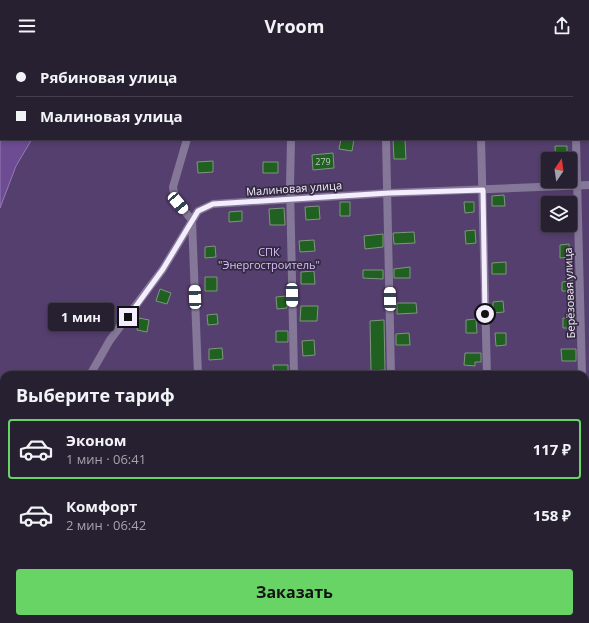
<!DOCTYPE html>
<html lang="ru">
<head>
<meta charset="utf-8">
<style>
	:root { --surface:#272031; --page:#332d3d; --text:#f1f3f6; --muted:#a4a3ab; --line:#433e4d; --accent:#68d465 }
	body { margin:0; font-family:"Open Sans",sans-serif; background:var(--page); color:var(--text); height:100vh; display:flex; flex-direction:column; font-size:15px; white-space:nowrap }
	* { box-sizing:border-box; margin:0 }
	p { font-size:13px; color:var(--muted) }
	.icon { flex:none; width:22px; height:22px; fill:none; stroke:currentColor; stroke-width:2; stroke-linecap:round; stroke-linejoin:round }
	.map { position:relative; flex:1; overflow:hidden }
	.panel { position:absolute; left:0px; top:319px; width:589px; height:252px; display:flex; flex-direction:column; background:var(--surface); border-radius:12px 12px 0 0; box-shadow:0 2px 6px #0003,0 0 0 1px var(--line) }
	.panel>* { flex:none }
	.top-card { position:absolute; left:0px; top:0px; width:589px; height:88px; box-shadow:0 2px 6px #0003,0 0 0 1px var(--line); display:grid; align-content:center; height:88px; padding:0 16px; background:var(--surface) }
	.needle { width:26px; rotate:13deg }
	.buttons { position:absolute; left:541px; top:100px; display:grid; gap:8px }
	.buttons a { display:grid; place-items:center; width:36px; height:36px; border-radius:4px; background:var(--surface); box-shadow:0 2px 6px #0003,0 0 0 1px var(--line); font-size:20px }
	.end { position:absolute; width:18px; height:18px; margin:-9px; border:5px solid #f4edfd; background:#111; box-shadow:0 0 0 2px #111 }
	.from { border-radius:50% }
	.bubble { position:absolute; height:28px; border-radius:4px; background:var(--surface); box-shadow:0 2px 6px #0003,0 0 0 1px var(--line); font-size:13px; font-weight:700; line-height:28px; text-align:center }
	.car { position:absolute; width:12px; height:24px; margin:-12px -6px; border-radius:5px; box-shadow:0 0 3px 1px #0007; background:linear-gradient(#fff 24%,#345 0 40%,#fff 0 76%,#345 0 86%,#fff 0) }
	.top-card b { display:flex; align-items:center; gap:14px; height:38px; font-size:15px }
	.top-card b+b { border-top:1px solid var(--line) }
	.top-card i { width:10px; height:10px; background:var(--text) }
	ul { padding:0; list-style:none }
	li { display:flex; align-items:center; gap:12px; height:60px; margin:0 8px 6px; padding:0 8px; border:2px solid transparent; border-radius:4px }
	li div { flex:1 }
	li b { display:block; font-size:15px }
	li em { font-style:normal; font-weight:700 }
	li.active { border-color:var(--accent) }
	li>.icon { width:36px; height:36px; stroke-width:1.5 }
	h2 { padding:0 16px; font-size:18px; line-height:48px }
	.action { display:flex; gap:8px; margin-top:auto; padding:8px 16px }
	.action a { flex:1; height:46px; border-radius:4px; background:var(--accent); color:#111; font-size:16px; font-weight:700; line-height:46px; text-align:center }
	header { display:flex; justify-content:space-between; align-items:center; height:52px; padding:0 16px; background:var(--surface); font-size:18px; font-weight:700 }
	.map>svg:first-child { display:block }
</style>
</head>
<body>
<header><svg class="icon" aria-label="menu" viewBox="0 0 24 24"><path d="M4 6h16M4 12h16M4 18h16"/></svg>Vroom<svg class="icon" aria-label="share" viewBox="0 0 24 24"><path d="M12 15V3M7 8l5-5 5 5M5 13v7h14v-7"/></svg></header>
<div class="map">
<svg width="589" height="571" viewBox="0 0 589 571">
	<rect width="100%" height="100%" fill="#342a41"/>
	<!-- green -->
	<path fill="#553f6e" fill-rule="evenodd" d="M72,0H589V571H0V156L16,114L32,87H588V1ZM548,107H570V129H548ZM548,151H570V173H548ZM4,323H585V567H4Z"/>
	<!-- water -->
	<path fill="#6e4c94" stroke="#967cb4" d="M0,0H72L1,1V87H32L16,114L0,156Z"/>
	<!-- building -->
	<path fill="#206020" stroke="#80967e" d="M341,87H354L352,99L339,97Z
		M393,88H405L406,107H394Z
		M555,94H567V107H556Z
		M333,101L334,116L313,118L312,103Z
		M213,109V120L198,121L197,110Z
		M263,110H278V121H263Z
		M504,143L505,154H492V144Z
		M340,150H350V164H340Z
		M464,150H474V160L465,161Z
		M319,154L320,167L306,168L305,155Z
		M284,156L285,173H270L269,157Z
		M242,159V169L229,170V160Z
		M475,178L476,191L466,192L465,179Z
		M414,180L415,191L394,192L393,181Z
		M383,182V195L365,197L364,184Z
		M314,188L315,199L300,200L299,189Z
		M569,192L570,205L560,206V193Z
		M215,194L216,205L205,206V195Z
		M506,210V222H492V211Z
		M410,215V226H394V217Z
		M363,218H383V227L363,226Z
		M314,219L315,232H301V220Z
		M205,225H217V239H205Z
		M573,229V239H562V230Z
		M160,237L171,241L167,252L156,249Z
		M287,244V256L277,257L276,245Z
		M503,249L504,260L493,261V250Z
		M397,251H416L417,261L397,262Z
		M301,254H318L317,269H300Z
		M217,262L218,272L208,273L207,263Z
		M139,266L149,268L147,280L137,278Z
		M563,266H575V276H563Z
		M476,267L477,281H466V268Z
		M384,268L385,318L371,319L370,269Z
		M276,279H288V290H276Z
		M409,281L410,293H396V282Z
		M495,281H506V293L496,294Z
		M314,288L315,303L303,304L302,289Z
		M222,296L223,307L209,308V297Z
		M561,297H576V309H562Z
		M465,301H481V310H475V314L464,313Z
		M273,313H288V323H274Z"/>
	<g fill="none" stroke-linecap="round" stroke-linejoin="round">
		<!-- minor -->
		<path stroke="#857798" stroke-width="8" d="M382,0V1
			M478,0V1
			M574,0V1
			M211,1L212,0
			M311,1V0
			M187,87L173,135C174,149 183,157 192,168L198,323
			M291,87L290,134L294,323
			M386,87L391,323
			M481,87L487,323
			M576,87L582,323
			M90,323L110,288L163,217L198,159L213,152L389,141L589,133
			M585,425L588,571
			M0,447L4,439
			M0,496L4,497
			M111,567V571
			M206,567L207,571
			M299,567L300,571
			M395,567V571
			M492,567V571
			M0,571H1"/>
	</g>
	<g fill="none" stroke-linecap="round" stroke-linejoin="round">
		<!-- route -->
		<path stroke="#f4edfd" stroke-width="5" d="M128,265L163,217L198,159L213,152L389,141L483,138L485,262"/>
	</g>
	<g text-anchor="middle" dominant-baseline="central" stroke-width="3.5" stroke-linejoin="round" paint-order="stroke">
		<!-- number labels -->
		<g font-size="9" fill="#bfcac6">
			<text x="323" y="109">279</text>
		</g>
		<!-- street labels -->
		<g font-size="11" fill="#f4edfd" stroke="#342a41">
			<text transform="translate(294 136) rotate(-4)">Малиновая улица</text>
			<text transform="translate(569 241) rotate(-92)">Берёзовая улица</text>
		</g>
		<!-- park labels -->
		<g font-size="11" fill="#d8befb" stroke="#342a41">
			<text x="269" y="199">СПК<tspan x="269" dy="13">"Энергостроитель"</tspan></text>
		</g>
	</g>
</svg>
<div class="buttons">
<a><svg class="needle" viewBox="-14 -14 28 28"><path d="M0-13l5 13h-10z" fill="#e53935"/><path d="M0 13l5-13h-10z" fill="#a4a3ab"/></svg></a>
<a><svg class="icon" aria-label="layers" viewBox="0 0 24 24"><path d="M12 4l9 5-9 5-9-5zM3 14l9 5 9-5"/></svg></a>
</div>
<i class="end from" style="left:485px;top:262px"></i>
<i class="end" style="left:128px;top:265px"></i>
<div class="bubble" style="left:48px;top:251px;width:66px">1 мин</div>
<i class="car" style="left:178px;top:151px;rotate:140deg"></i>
<i class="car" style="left:292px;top:243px;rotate:179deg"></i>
<i class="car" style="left:195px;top:245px;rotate:358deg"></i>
<i class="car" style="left:390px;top:247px;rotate:359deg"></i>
<div class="top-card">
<b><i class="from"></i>Рябиновая улица</b>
<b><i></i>Малиновая улица</b>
</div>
<section class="panel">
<h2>Выберите тариф</h2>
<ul>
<li class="active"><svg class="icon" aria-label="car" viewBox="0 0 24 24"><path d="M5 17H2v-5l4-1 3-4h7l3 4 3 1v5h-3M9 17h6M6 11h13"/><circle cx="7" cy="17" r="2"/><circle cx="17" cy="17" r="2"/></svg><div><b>Эконом</b><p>1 мин · 06:41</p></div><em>117 ₽</em></li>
<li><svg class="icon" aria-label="car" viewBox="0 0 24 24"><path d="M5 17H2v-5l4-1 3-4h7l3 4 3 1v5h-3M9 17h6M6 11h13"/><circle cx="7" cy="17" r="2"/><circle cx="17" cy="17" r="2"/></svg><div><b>Комфорт</b><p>2 мин · 06:42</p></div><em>158 ₽</em></li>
</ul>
<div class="action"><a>Заказать</a></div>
</section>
</div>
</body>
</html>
